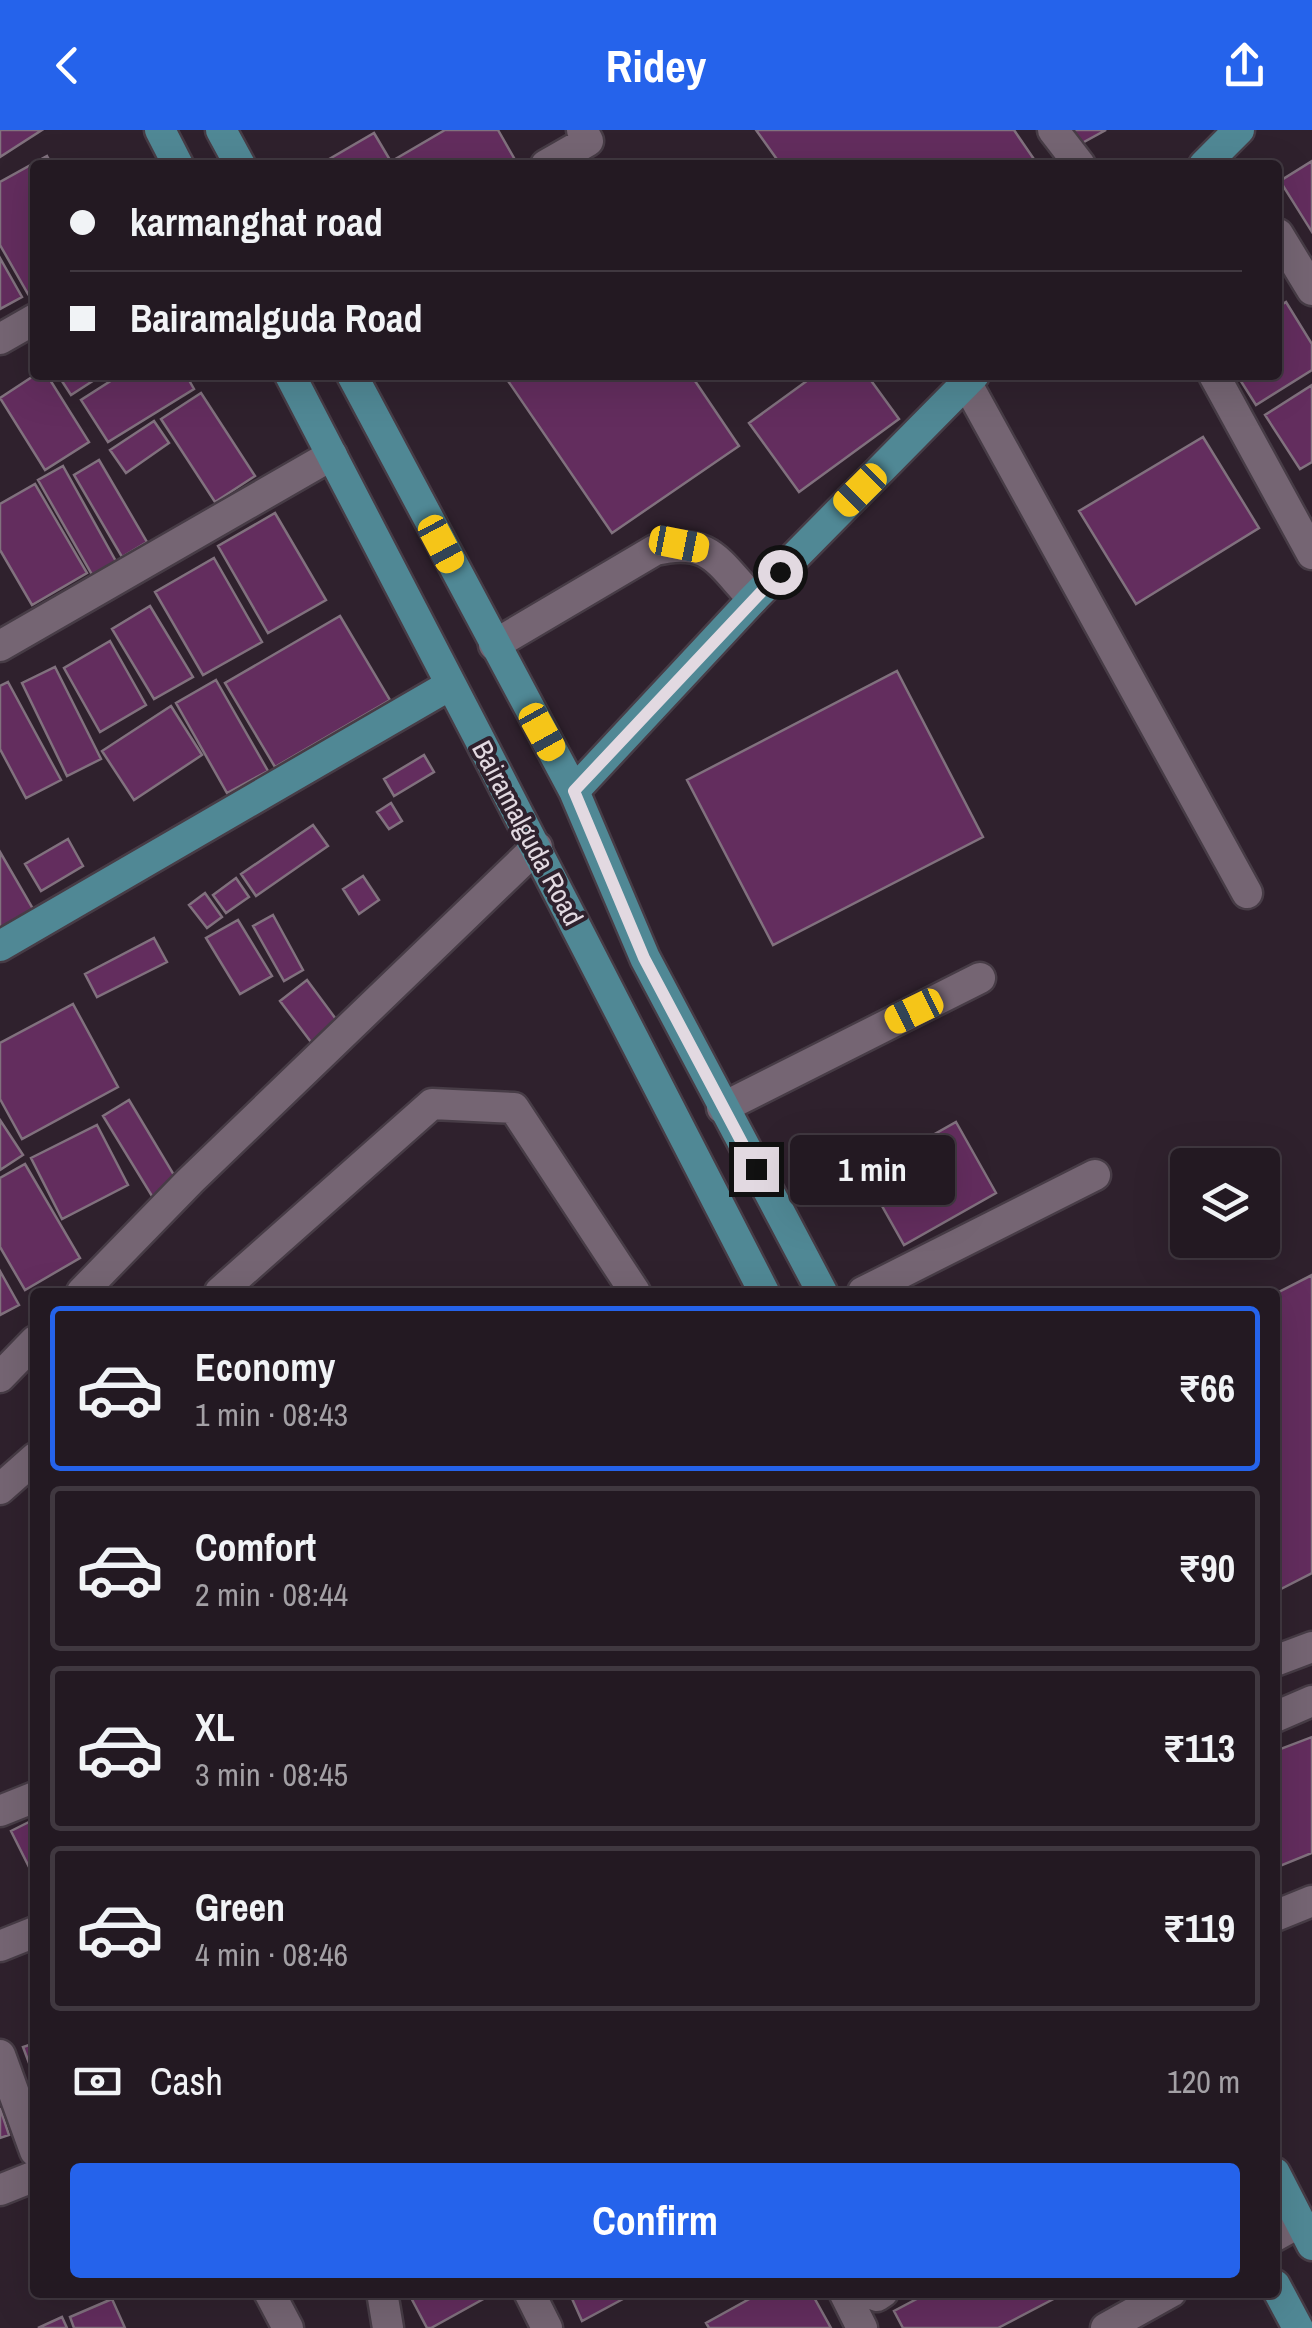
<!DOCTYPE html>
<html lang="en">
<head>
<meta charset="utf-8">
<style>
	:root { --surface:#231922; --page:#2b222a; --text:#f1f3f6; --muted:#a3a0a5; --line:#403840; --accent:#2563eb }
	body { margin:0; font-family:"Archivo Narrow",sans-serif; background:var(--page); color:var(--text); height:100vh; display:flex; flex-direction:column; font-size:38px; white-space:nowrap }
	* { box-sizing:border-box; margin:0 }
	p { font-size:32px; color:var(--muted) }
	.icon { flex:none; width:55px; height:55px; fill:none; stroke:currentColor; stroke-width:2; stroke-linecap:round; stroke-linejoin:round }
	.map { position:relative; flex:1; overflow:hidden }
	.drawer { position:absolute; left:30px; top:1158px; width:1250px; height:1010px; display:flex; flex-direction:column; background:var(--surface); border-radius:10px; box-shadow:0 10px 40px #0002,0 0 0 2px var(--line) }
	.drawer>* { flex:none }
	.hud { position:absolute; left:30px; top:30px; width:1252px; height:220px; border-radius:10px; box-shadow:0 10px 40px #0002,0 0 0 2px var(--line); display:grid; align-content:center; height:220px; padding:0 40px; background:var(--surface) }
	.buttons { position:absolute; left:1170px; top:1018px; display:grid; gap:20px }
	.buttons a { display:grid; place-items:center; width:110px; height:110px; border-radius:10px; background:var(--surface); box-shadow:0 10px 40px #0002,0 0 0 2px var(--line); font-size:50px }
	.end { position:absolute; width:45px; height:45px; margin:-22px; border:12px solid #e2d9e1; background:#111; box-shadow:0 0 0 5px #111 }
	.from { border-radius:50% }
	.bubble { position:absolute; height:70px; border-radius:10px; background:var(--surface); box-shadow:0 10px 40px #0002,0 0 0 2px var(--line); font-size:32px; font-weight:700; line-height:70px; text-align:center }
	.car { position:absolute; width:30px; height:60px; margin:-30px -15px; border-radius:12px; box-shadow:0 0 8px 2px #0007; background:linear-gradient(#f5c518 24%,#345 0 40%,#f5c518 0 76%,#345 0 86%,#f5c518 0) }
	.hud b { display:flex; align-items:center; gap:35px; height:95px; font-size:38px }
	.hud b+b { border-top:2px solid var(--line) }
	.hud i { width:25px; height:25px; background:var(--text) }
	ul { padding:18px 0 0; list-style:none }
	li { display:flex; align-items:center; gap:30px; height:165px; margin:0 20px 15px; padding:0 20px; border:5px solid var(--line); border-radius:10px }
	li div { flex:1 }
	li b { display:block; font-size:38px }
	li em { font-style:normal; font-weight:700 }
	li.on { border-color:var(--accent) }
	li>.icon { width:90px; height:90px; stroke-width:1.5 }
	.pay { display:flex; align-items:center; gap:25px; height:110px; padding:0 40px; font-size:38px }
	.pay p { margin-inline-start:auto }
	.action { display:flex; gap:20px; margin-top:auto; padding:20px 40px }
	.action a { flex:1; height:115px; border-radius:10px; background:var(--accent); color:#fff; font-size:40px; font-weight:700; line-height:115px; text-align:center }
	header { display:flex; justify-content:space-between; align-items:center; height:130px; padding:0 40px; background:var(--accent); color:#fff; font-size:45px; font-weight:700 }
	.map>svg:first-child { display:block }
</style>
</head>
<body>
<header><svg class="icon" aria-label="back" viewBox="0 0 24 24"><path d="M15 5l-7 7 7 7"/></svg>Ridey<svg class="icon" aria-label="share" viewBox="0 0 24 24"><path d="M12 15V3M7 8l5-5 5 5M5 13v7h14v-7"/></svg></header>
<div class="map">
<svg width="1312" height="2198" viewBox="0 0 1312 2198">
	<rect width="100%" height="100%" fill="#2f212d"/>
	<!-- building -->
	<path fill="#632d5e" stroke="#81717e" stroke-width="2.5" d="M0,0H42L0,27Z
		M445,0H498L518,35H394L392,31Z
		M756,0H1014L1038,35H781Z
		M1061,0H1106L1071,19Z
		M374,3L393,35H319Z
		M47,26L52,35H35V160L28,164L0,115V52Z
		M1312,31V102L1280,51Z
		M0,128L22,167L0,179Z
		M1286,172L1312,214V240L1256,275L1237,245H1278V177Z
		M35,245H47L89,312L45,340L0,268Z
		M58,245H102L71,265Z
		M120,245H186L194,259L108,312L81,270Z
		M504,245H691L739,316L612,403Z
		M815,245H867L899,289L799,362L749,293Z
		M1312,255V332L1300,339L1265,285Z
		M201,263L255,346L215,372L161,289Z
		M154,291L169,313L126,343L110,320Z
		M1203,307L1259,398L1136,474L1079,381Z
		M99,330L147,412L122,427L74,345Z
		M63,336L118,435L94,448L38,350Z
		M35,354L87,443L32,475L0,420V374Z
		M275,383L326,470L268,503L218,416Z
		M214,428L262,512L203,545L155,462Z
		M150,476L193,547L154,569L112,499Z
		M340,486L390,570L275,637L225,553Z
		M110,511L146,575L100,602L64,538Z
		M55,537L101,629L67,646L22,553Z
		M897,541L983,707L773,815L687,650Z
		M216,550L268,641L227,663L176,573Z
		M8,552L61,650L26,668L0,619V556Z
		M171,576L202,625L134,670L102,621Z
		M424,625L434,642L394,666L384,649Z
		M391,673L402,691L389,699L377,682Z
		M313,695L328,716L256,766L241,744Z
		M68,709L83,736L41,761L25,734Z
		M0,722L36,784L0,805Z
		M363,746L379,770L359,784L343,759Z
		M236,748L249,767L226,783L213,765Z
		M205,763L222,787L207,798L189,775Z
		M273,785L303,840L284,851L253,796Z
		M238,790L272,846L240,864L206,808Z
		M154,808L167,832L97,867L85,844Z
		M307,850L344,900L317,920L280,871Z
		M73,874L118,957L22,1009L0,969V913Z
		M129,970L180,1055L155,1071L103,986Z
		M0,990L23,1025L0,1040Z
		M956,992L996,1063L904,1115L864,1044Z
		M97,995L128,1055L62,1089L31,1028Z
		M25,1034L80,1128L25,1160L0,1117V1048Z
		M0,1141L19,1175L0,1185Z
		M1312,1145V1443L1275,1462V1164Z
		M1312,1607V1723L1275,1738V1621Z
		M35,1689V1749L11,1701Z
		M35,1913V1949L23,1917Z
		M0,1978L9,2005L0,2008Z
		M408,2162H496L431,2198H427Z
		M569,2162H636L582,2191Z
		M762,2162H811L831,2198H709L706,2193Z
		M930,2162H1067L998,2198H903L894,2181Z
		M112,2169L125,2198H74L70,2187Z
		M62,2187L67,2198H38Z"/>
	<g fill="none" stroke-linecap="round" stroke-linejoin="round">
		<!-- minor casing -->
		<g stroke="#473c46" stroke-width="35">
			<path id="minor" d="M1053,0L1080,35
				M546,35L588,11L582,0
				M1278,104L1312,160
				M0,209L35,189
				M1214,245L1312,424
				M966,252L1247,763
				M494,515L655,420C710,407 718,432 753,469
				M0,516L332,325
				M722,978L980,848
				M82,1162L190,1051L537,717
				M220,1162L432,974L514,978L635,1162
				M863,1162L1095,1045
				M0,1247L35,1211
				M0,1359L35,1328
				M1275,1531L1312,1517
				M1275,1587L1312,1571
				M0,1681L35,1667
				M1275,1786L1312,1771
				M0,1816L35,1802
				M0,1925L35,2021
				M0,2060L35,2046
				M1275,2106L1300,2092
				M269,2162L288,2198
				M382,2162L388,2198
				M529,2162L547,2198
				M844,2162L862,2198
				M877,2166L883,2162
				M1106,2198L1171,2162"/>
		</g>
		<!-- major casing -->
		<g stroke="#473c46" stroke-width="35">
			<path id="major" d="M160,0L178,35
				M221,0L240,35
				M1204,35L1239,0
				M290,245C449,550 608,856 764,1162
				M352,245L574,661L645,828L822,1162
				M574,661L753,469L974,245
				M0,816L450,555
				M1275,2043L1312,2115
				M1275,2155L1298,2198"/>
		</g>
		<!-- minor -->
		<use href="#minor" stroke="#756573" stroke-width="30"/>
		<!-- major -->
		<use href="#major" stroke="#508895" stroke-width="30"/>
	</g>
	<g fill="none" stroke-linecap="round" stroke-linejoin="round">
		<!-- route -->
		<path stroke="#e2d9e1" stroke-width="12" d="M756,1039L644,828L574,661L780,442"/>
	</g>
	<g text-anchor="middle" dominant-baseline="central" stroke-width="8" stroke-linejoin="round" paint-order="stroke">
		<!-- street labels -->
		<g font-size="28" fill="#e2d9e1" stroke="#2f212d">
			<text transform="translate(528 703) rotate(62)">Bairamalguda Road</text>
		</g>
	</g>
</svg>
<div class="buttons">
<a><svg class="icon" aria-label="layers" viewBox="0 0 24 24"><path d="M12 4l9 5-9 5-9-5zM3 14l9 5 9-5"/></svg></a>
</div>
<i class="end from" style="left:780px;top:442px"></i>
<i class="end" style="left:756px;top:1039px"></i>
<div class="bubble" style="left:790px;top:1005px;width:165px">1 min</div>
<i class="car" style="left:860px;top:360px;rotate:225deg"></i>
<i class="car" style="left:441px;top:414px;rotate:152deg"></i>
<i class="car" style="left:679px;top:414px;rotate:101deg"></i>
<i class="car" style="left:542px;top:602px;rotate:151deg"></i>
<i class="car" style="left:914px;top:881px;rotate:244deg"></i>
<div class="hud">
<b><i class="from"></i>karmanghat road</b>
<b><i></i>Bairamalguda Road</b>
</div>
<section class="drawer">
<ul>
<li class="on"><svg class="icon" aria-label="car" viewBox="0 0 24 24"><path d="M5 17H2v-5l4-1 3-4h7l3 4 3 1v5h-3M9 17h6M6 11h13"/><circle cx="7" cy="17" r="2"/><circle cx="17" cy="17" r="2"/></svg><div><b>Economy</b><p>1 min · 08:43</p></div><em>₹66</em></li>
<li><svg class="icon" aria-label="car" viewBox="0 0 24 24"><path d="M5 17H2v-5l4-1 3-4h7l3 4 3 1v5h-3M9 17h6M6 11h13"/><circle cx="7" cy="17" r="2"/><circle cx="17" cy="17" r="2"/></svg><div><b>Comfort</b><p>2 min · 08:44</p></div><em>₹90</em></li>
<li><svg class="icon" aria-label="car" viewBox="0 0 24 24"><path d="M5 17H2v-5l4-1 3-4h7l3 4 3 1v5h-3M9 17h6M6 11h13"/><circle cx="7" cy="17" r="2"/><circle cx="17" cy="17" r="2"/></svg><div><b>XL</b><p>3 min · 08:45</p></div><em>₹113</em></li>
<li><svg class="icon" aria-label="car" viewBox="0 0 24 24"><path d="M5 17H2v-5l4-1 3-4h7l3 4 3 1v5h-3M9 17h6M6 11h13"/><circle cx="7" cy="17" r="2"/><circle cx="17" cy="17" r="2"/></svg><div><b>Green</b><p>4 min · 08:46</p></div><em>₹119</em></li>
</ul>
<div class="pay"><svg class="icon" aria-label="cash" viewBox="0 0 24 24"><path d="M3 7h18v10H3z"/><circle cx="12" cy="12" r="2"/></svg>Cash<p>120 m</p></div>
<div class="action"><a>Confirm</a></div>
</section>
</div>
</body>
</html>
